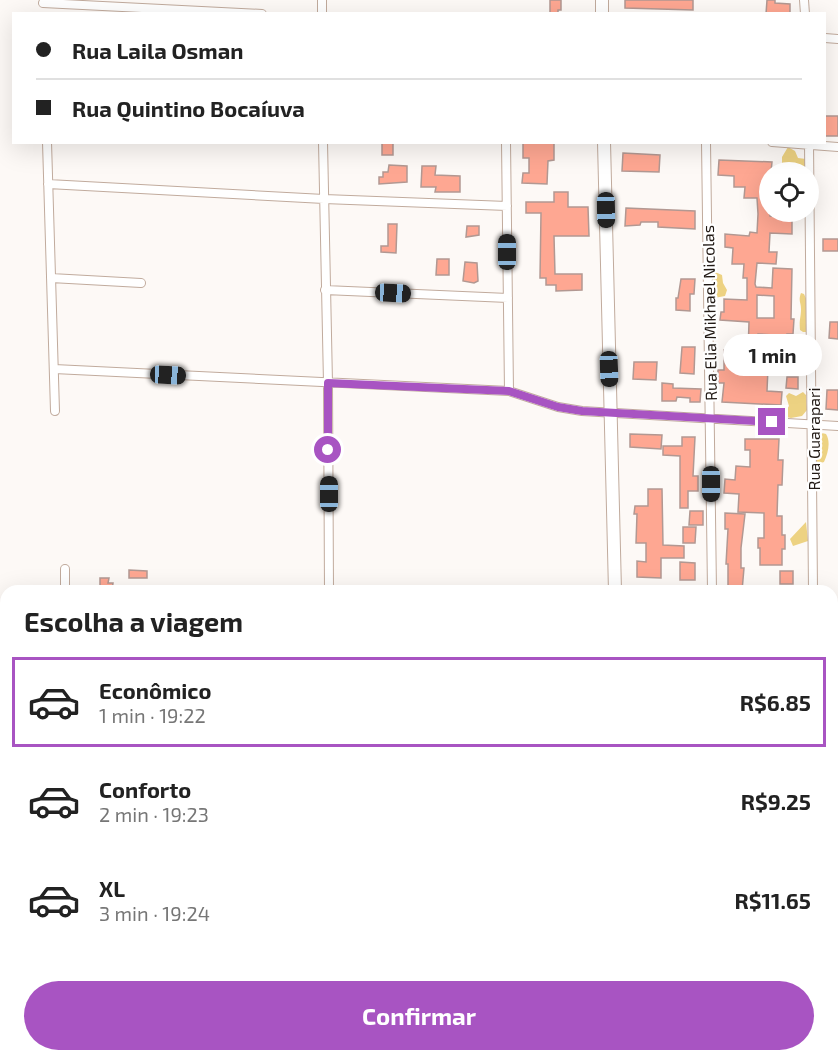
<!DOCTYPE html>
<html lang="pt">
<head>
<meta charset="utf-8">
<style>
	:root { --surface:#fff; --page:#f2f2f2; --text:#222; --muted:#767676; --line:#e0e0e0; --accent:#a854c2 }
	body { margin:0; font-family:"Exo 2",sans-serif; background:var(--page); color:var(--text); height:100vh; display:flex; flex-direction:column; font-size:22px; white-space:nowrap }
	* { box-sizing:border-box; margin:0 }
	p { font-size:20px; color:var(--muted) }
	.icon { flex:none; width:33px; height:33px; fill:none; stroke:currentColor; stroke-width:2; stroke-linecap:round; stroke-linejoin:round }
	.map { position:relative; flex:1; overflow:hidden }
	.side { position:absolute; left:0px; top:585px; width:838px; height:477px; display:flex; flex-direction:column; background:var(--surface); border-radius:18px 18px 0 0; box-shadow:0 6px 24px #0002 }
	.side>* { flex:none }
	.hud { position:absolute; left:12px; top:12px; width:814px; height:132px; border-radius:0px; box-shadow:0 6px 24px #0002; display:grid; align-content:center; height:132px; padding:0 24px; background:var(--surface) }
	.buttons { position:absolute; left:759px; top:162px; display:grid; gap:12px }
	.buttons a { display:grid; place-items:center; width:60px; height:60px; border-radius:50%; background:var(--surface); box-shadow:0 6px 24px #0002; font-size:30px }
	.end { position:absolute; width:27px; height:27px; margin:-14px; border:8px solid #a854c2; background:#fff; box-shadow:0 0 0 3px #fff }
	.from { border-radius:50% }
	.bubble { position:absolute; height:42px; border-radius:21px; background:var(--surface); box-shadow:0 6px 24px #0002; font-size:20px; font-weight:700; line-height:42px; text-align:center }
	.car { position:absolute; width:18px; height:36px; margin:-18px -9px; border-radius:8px; box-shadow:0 0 4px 2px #0007; background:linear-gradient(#222 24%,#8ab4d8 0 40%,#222 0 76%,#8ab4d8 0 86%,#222 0) }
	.hud b { display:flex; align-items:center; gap:21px; height:57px; font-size:22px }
	.hud b+b { border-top:2px solid var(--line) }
	.hud i { width:15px; height:15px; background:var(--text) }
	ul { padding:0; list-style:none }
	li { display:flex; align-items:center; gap:18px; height:90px; margin:0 12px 9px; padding:0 12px; border:3px solid transparent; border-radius:0px }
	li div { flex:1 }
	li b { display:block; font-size:22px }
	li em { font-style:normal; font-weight:700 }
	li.current { border-color:var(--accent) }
	li>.icon { width:54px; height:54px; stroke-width:1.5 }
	h2 { padding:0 24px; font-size:27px; line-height:72px }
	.cta { display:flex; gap:12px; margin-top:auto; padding:12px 24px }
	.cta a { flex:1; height:69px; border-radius:36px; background:var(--accent); color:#fff; font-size:24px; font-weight:700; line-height:69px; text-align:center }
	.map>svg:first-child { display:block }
</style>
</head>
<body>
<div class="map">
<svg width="838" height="1062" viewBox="0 0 838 1062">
	<rect width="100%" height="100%" fill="#fdf9f6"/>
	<!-- green -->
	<path fill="#edd282" d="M788,147L795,151L798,158L806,159L805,172H794L789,167L782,165V157Z
		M715,272L722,275L723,283L727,290L725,296L714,298L711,295V274Z
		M801,293L804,294L809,305L807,332H803L800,330C799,320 801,317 801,309C801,302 798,301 801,293Z
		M803,392L806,395L807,410L802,416L791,418L764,413L766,411L785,412L789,406L786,396L789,393L796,396Z
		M822,433L826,434C831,442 828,453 824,462L817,464L814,461L815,446L821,441L819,435Z
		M806,522L808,541L793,546L790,539Z
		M832,735H838V799L833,807Z
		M838,829V874L833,875V831Z"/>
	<!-- building -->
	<path fill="#fea792" stroke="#b29892" stroke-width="1.5" fill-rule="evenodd" d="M550,0H561V10H558V14H550Z
		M625,0H693V10L625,8Z
		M767,0H775V3L790,4V14H766Z
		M825,116H838V136H825Z
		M382,142H393V155H382Z
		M523,142H554V160L548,161L547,184L522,183L523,173H529V158H523Z
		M623,153L660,155L659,172L622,171Z
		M719,160L772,162L771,172H770V216L792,218V234L770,233L769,252H777L776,264L757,263L755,284L756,287L772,288L773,268L792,269L791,319H794L793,334H787L786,357H791L790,369L770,368L771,356H773L774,335L758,334V353H748L749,322L720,320L721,312H724V299L747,300V278H743L744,264H732L733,248L725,247V234L749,236L750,232L757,233L758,214L757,198H744L745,187H734V176L718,175ZM757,295L774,296V318H757Z
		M389,165L407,166V182L379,184V177H383V172H388Z
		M422,166H436L435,175L460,176V192H435L436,187H421Z
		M554,192H568V207H588L589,236H554L555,274H582V290L556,291V285H546V278H540L541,213H526V202H554Z
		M626,208L695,211V229L658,227V222H641L640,225L625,226Z
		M388,224H397L396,253L381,252V246H388Z
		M467,226H479V235L466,237Z
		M823,239H838V251H823Z
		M437,259H449V275H436Z
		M465,262L477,263L478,281L474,283L463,281Z
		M681,279H695L694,294H690V311L676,310V298H678Z
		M830,322H838V339L829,338Z
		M682,347H695L694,374L680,373Z
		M724,350H738V367L768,368L767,391L782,392L781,405L722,402L724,383H718V370H724Z
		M634,362H657L656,380L633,379Z
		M787,377H798V389L786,388Z
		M662,383L673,384V388L701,389L700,402H690V398L677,397L676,401H662Z
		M827,390H838V410L826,409Z
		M630,434L662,435L661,449L630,447Z
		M682,437H695L693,476H698V491H688V508H680V456L663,455V446H682Z
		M745,439H779L778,460H783L782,485H778L777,516H782V535H785V549H782V565H760V548H758V538H764V513L738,512L739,494L724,493L725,479L735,480L736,466L750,467V450H745Z
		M648,489H662L663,545L684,546V558H661V578L637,577V561L646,562V543H636L637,514H634L635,506H648Z
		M690,511H703V525H689Z
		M725,513L745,514L741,548V568H744L742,591H728V564H726L728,529H725Z
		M683,527H696L695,543H683Z
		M680,562L695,563V580H680Z
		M129,570L147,571V578H129Z
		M780,571H793V584H780Z
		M100,578H109L108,583H113L112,591H100Z"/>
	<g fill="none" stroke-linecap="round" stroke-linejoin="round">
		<!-- street casing -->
		<g stroke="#c1ab9d" stroke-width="10">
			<path id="street" d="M322,0V14
				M804,0L805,14
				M43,3L262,14
				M825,38L838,39
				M47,142L55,411
				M323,142L328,383L329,591
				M506,142L509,391
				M706,142L712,591
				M772,142L838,147
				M809,142L813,591
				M48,184L324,199L507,206
				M51,278L141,283
				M325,290L508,298
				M54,369L509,391L558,407L582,411L838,426
				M65,591V569
				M832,658H838
				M832,673H838
				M0,796H6
				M66,1056V1062
				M154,1056V1062
				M241,1056V1062
				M331,1056V1062
				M709,1056V1062"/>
		</g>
		<!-- secondary casing -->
		<g stroke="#c1ab9d" stroke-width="14">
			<path id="secondary" d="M602,0V14
				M604,142L615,591
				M620,1056V1062"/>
		</g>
		<!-- street -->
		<use href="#street" stroke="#fff" stroke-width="8"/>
		<!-- secondary -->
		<use href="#secondary" stroke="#fff" stroke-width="12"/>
	</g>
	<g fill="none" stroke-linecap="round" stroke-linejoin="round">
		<!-- route -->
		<path stroke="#a854c2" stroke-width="8" d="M328,450V383L509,391L558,407L582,411L772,422"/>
	</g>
	<g text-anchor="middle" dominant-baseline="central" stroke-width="4.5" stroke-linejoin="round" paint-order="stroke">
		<!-- street labels -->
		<g font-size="16" fill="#221a15" stroke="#fff">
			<text transform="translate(709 313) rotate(-91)">Rua Elia Mikhael Nicolas</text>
			<text transform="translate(813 439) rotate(-90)">Rua Guarapari</text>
		</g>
	</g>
</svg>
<div class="buttons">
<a><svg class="icon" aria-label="locate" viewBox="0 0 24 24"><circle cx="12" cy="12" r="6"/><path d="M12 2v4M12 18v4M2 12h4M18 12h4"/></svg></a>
</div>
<i class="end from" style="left:328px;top:450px"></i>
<i class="end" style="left:772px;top:422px"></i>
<div class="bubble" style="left:723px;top:334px;width:99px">1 min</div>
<i class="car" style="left:606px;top:210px;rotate:179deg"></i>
<i class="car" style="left:507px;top:252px;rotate:0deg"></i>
<i class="car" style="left:393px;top:293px;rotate:93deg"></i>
<i class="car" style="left:609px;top:369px;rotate:178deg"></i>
<i class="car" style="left:168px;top:375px;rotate:93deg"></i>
<i class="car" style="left:711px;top:484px;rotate:180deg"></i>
<i class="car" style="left:329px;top:494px;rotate:0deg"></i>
<div class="hud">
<b><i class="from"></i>Rua Laila Osman</b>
<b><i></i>Rua Quintino Bocaíuva</b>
</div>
<section class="side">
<h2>Escolha a viagem</h2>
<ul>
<li class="current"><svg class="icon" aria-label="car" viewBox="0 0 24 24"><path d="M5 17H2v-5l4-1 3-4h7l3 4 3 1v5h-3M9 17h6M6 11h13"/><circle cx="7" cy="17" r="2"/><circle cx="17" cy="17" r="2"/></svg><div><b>Econômico</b><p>1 min · 19:22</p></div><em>R$6.85</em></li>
<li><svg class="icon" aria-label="car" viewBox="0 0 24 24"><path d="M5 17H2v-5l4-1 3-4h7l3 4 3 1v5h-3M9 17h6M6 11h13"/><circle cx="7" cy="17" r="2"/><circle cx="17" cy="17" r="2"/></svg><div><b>Conforto</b><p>2 min · 19:23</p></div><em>R$9.25</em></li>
<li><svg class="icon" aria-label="car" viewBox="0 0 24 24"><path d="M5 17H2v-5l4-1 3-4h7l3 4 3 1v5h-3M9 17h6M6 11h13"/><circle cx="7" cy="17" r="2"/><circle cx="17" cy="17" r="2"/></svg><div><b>XL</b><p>3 min · 19:24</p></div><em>R$11.65</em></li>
</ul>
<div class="cta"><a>Confirmar</a></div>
</section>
</div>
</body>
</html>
